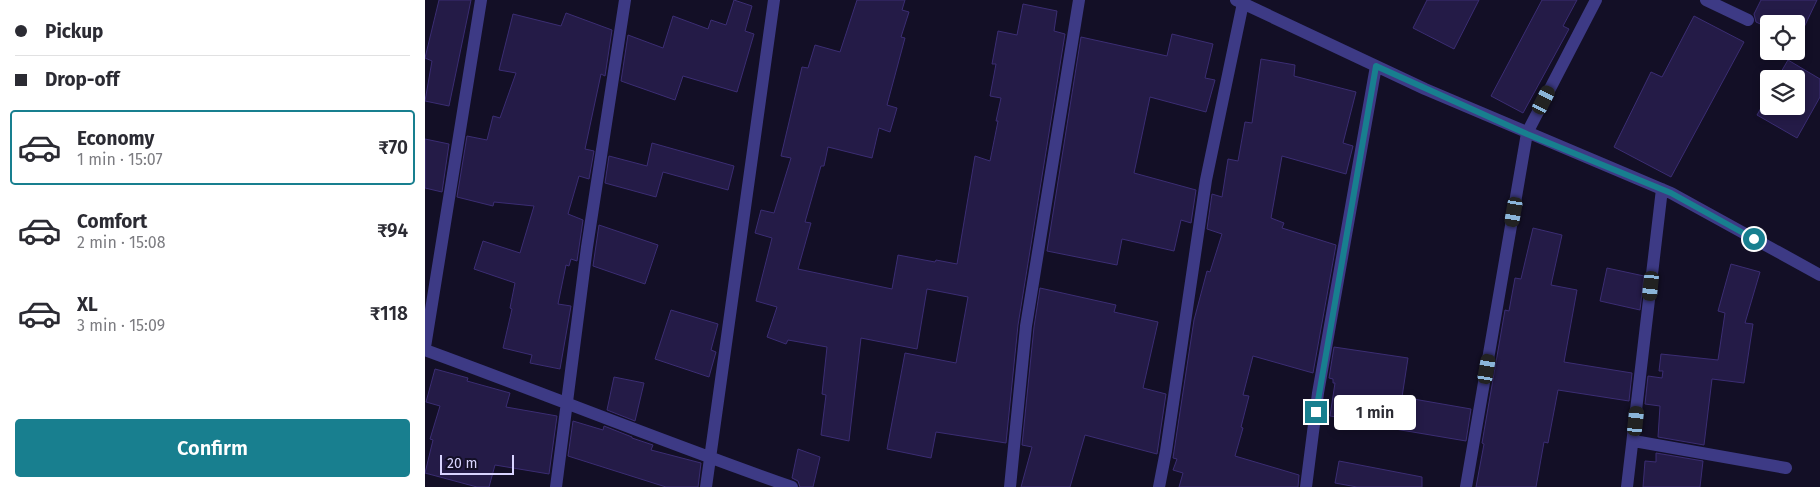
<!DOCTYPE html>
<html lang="en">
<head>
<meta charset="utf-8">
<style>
	:root { --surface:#fff; --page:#f7f7f7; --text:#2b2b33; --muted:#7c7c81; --line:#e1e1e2; --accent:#187f8f }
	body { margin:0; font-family:"Fira Sans",sans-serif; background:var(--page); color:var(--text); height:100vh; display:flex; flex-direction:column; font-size:19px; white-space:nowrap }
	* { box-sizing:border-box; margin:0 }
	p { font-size:16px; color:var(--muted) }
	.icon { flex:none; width:28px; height:28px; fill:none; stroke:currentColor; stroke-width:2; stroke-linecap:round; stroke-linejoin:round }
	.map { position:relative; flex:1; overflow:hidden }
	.sheet { display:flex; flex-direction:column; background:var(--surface); width:425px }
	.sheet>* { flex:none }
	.guide { display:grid; align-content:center; height:110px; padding:0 15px; background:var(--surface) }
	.controls { position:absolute; left:1335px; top:15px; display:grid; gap:10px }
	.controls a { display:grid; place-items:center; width:45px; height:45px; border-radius:5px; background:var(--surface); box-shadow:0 2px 8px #0003; font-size:25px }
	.scale { position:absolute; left:15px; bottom:12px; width:74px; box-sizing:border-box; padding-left:5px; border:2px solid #d9d4ff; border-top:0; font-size:14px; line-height:18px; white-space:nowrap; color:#d9d4ff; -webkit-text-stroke:4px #130f26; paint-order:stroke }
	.end { position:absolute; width:22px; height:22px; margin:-11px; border:6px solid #187f8f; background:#fff; box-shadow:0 0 0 2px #fff }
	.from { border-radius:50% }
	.bubble { position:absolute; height:35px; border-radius:5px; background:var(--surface); box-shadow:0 2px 8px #0003; font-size:16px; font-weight:600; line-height:35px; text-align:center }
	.car { position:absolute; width:15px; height:30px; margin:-15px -8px; border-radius:6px; box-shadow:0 0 4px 1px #0007; background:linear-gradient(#222 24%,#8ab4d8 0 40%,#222 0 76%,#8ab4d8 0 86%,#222 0) }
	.guide b { display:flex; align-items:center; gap:18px; height:48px; font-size:19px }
	.guide b+b { border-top:1px solid var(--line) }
	.guide i { width:12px; height:12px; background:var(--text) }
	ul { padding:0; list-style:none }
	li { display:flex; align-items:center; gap:15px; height:75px; margin:0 10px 8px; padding:0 5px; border:2px solid transparent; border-radius:5px }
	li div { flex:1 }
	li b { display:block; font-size:19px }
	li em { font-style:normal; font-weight:600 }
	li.active { border-color:var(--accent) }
	li>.icon { width:45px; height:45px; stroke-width:1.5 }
	.primary-button { display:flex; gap:10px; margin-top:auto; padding:10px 15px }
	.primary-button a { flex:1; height:58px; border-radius:5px; background:var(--accent); color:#fff; font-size:20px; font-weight:600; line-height:58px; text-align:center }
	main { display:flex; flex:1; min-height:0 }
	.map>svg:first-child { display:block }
</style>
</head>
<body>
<main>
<section class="sheet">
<div class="guide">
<b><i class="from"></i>Pickup</b>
<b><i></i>Drop-off</b>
</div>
<ul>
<li class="active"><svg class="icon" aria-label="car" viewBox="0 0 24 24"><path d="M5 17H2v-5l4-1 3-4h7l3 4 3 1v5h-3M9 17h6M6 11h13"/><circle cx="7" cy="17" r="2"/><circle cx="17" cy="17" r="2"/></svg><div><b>Economy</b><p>1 min · 15:07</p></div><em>₹70</em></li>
<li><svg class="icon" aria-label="car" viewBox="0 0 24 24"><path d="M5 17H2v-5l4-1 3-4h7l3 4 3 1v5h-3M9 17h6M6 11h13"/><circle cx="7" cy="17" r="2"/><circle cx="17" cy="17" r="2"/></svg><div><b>Comfort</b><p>2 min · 15:08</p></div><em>₹94</em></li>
<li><svg class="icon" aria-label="car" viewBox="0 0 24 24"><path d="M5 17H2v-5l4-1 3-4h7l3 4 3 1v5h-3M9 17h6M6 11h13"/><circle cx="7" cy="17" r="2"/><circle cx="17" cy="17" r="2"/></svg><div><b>XL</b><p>3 min · 15:09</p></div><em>₹118</em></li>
</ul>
<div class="primary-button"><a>Confirm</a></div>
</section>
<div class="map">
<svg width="1395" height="487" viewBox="0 0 1395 487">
	<rect width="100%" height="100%" fill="#130f26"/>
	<!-- building -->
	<path fill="#241b47" stroke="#3b2d73" d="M14,0H46L24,106L0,101L7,61L0,58Z
		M309,0L327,6L320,31L329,34L312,92L258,76L250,100L196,81L203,35L238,48L248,16L283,29L286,20L301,25Z
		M432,0H480L477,10L484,12L476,37L480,38L462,105L472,108L465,132L454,128L447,158L403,147L399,166H396L380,222L386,223L373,269L467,289L473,255L510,262L511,260L532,264L550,156L565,161L573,121H571L576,98L565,96L571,64H567L573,31L592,35L598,4L632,11L629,31L640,34L593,325L581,443L511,432L506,458L462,449L480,353L531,363L543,297L502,289L492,349L436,338L424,441L396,435L401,395L397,394L402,347L363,340L361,344L342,337L352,307L331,301L347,238L330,233L336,210L349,213L366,158L356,156L377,67L383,68L390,45L415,52Z
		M1002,0H1054L1029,49L988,28Z
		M1117,0H1152L1138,26L1144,29L1098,113L1066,96Z
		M1336,0H1392L1372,42L1371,24H1344V28L1331,22L1329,14Z
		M141,13L187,30L180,76L176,74L160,149L169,151L164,179L154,176L143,214L158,220L152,261L146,259L144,266L141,265L133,304L146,306L135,369L105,363L107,355L78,348L87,309L85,308L90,283L49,269L58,241L95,253L109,206L69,202L68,206L32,197L42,136L62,140L68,116L75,118L91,73L74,70L88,14L136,26Z
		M1269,16L1319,42L1246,177L1189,147L1226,72L1237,77Z
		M747,34L788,44L780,78L790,80L781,112L725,97L709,173L771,190L766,223L756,220L749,251L697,239L692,265L622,251L656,37L742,56Z
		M836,59L870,65L869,76L931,92L918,143L928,146L921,174L857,156L846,218L859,223L857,228L911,245L888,373L828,356L818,395L824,396L816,427L818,428L810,456L874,475L873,487H754L758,473L748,470L752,459L748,458L769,320L782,271L785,272L797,234L782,229L787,194L797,197L803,159L813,161L820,122L827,123Z
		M1363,60L1395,79V97L1372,138L1332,115L1344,94V106H1371V79H1352Z
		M0,139L24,144L17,192L0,188Z
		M227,143L309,166L303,190L238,172L231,197L180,183L184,156L222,166Z
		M174,225L233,245L220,284L168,266Z
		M1108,228L1137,235L1126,285L1152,290L1139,362L1207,373L1204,401L1133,390L1123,443L1119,442L1111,487H1051L1059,444L1057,443L1080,310L1084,311L1090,278L1096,279Z
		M1306,264L1335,272L1320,323L1328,324L1319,383L1287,379L1279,445L1233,437L1235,406L1220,404L1223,376L1237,378L1238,371H1234L1236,354L1293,360L1300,313L1293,311Z
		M1182,268L1219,276L1215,310L1175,301Z
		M615,288L691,305L689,312L733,322L718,388L741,394L732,454L660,435L645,487H596L607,447L597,445L609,327Z
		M246,310L293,324L286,350L291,352L284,377L230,359Z
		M909,347L983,358L977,397L1046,409L1041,441L970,429L971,426L905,416L910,383H908V379L904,378Z
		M10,369L43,378L42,381L85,393L81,407L132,416L124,474L70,465L64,487H52L0,473L8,440L5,439L15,406L1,402Z
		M189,377L219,383L210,421L182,410Z
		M148,421L178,430L179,426L207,437V438L228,445L226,450L276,463L273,487H241L143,456Z
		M373,449L395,457L388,487H375L373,481L367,478Z
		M1231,453L1278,461L1275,487H1218L1220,461L1231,462Z
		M914,461L997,477V487H932L910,483Z"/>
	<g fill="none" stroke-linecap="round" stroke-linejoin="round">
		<!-- minor -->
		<path stroke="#3d3a85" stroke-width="12" d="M811,0L1000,89L1246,193L1395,275
			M1281,0L1323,20
			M0,347L56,0
			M0,350C123,395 244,444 367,487
			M1209,441L1361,468
			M131,487L162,247L200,0
			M281,487L349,0
			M585,487L601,326L654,0
			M734,487L741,451L781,180L818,3
			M881,487L893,393L951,66
			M1041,487L1102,133L1171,0
			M1202,487L1237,189"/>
	</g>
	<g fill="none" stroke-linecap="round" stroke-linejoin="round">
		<!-- route -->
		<path stroke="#187f8f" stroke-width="6" d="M891,412L951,66L1102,134L1246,193L1329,239"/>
	</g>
</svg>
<div class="controls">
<a><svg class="icon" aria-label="locate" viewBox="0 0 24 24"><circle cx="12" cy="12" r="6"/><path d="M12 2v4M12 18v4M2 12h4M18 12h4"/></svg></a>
<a><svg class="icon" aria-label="layers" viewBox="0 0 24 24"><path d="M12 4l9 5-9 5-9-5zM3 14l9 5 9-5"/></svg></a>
</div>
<div class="scale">20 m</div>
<i class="end from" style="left:1329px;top:239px"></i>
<i class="end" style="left:891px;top:412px"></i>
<div class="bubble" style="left:909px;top:395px;width:82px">1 min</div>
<i class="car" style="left:1119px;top:100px;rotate:27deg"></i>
<i class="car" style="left:1089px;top:212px;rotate:190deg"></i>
<i class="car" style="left:1226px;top:286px;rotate:186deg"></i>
<i class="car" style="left:1062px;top:369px;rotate:10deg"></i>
<i class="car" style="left:1211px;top:421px;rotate:6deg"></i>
</div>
</main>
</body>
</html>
